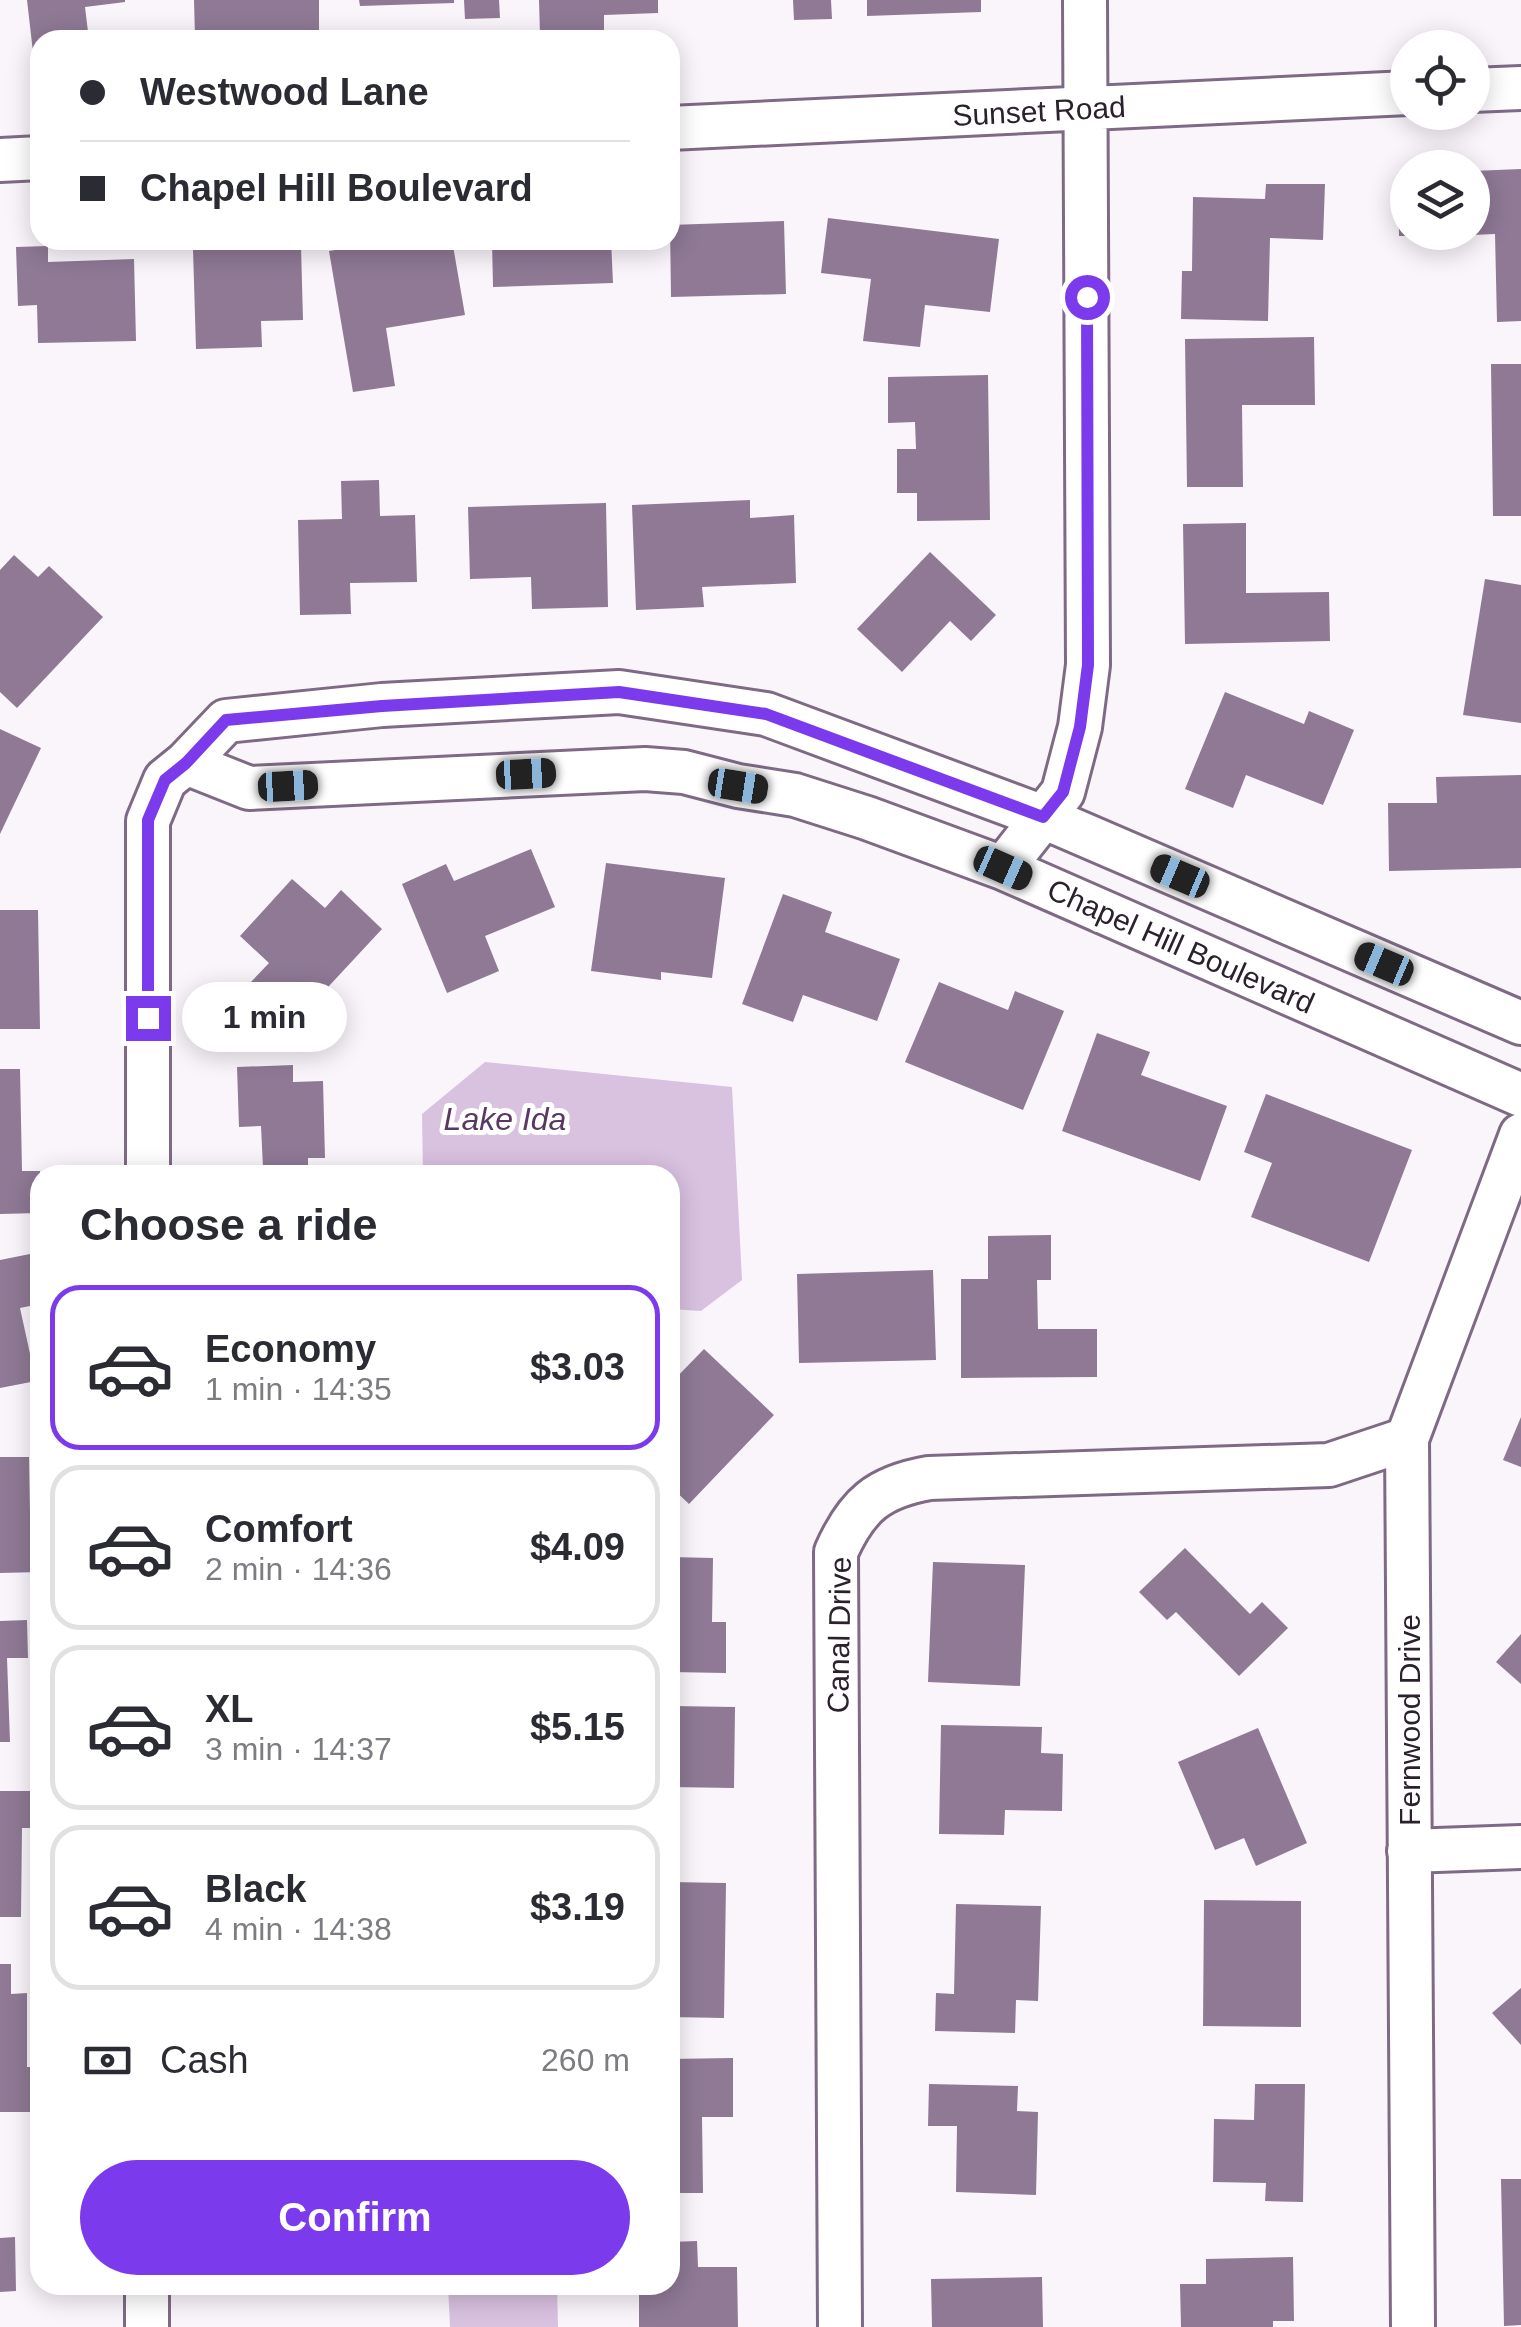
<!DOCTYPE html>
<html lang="en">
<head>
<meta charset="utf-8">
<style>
	:root { --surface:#fff; --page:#f7f7f7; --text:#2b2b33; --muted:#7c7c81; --line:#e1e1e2; --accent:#7c3aed }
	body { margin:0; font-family:Arial,sans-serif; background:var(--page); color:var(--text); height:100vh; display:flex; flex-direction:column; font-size:38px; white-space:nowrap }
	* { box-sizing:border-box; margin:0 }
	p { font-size:32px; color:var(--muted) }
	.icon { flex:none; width:55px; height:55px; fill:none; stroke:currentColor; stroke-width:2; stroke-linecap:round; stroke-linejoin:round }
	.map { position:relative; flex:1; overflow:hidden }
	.side { position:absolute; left:30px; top:1165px; width:650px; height:1130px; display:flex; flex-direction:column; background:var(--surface); border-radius:30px; box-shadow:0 5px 25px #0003 }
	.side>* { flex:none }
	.hud { position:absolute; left:30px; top:30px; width:650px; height:220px; border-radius:30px; box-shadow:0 5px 25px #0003; display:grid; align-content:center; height:220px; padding:0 50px; background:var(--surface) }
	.controls { position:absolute; left:1390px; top:30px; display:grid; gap:20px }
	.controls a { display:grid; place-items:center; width:100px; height:100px; border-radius:50%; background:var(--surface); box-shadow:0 5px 25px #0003; font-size:50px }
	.end { position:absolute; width:45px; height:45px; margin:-22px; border:12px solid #7c3aed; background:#fff; box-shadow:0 0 0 5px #fff }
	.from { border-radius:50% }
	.bubble { position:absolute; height:70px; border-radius:35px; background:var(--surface); box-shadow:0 5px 25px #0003; font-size:32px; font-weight:700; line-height:70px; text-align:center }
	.car { position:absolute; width:30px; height:60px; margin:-30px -15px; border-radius:12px; box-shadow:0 0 8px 2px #0007; background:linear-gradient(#222 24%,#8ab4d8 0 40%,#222 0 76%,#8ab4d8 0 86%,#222 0) }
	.hud b { display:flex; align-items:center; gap:35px; height:95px; font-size:38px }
	.hud b+b { border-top:2px solid var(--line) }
	.hud i { width:25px; height:25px; background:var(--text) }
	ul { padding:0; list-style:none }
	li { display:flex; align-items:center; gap:30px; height:165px; margin:0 20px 15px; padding:0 30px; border:5px solid var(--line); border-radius:30px }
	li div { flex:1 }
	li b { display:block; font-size:38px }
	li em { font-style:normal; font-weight:700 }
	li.on { border-color:var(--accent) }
	li>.icon { width:90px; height:90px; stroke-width:1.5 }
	h2 { padding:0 50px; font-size:45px; line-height:120px }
	.pay { display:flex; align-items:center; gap:25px; height:110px; padding:0 50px; font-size:38px }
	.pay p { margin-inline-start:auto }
	.cta { display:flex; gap:20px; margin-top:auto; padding:20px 50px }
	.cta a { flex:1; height:115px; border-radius:60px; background:var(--accent); color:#fff; font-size:40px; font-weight:700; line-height:115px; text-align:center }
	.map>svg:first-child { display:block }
</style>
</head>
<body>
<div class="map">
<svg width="1521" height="2327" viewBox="0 0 1521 2327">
	<rect width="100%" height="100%" fill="#faf5fb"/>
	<!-- water -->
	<path fill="#d9c1e0" d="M485,1062L732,1087L742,1280L701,1311L670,1309V1175H423L422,1114Z
		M448,2285H557L558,2327H450Z"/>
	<!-- building -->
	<path fill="#8f7995" d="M27,0H125V2L85,7L89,40H40V60L34,61Z
		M194,0H319V34L195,37Z
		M359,0H454V3L360,6Z
		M464,0H499L500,18L465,19Z
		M539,0H658V13L604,15V33L540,35Z
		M793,0H831L832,19L794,20Z
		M867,0H981V12L867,16Z
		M1521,169V321L1497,322L1495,234L1472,235V171Z
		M1398,173H1408V232H1415V236H1399Z
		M1266,184H1325L1323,240L1270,238L1268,321L1181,319L1182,271H1192L1193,197L1265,199Z
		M828,218L999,239L990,312L925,305L920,347L863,341L871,279L821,273Z
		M784,221L786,294L671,297L670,225Z
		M397,240H452L465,315L386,328L395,386L353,392L329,251Z
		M492,240H611L613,283L493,287Z
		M48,246V262L134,259L136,341L38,343L37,305L18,306L16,247Z
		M301,246L303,320L261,321L262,347L196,349L193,249Z
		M1314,337L1315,405H1242L1243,487H1187L1185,339Z
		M1491,364H1521V516H1493Z
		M988,375L990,520L917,521V493H897V449H916L915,422L888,423V377Z
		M379,480L380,516L415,515L417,582L350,583L351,614L300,615L298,520L342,519L341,481Z
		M750,500V518L794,515L796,583L702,587L704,607L636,610L632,505Z
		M606,503L608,607L532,609L531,577L470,579L468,507Z
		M1246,523V593L1329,592L1330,641L1185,644L1183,524Z
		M930,552L996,615L971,641L950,621L902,672L857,629Z
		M14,555L38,577L49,566L103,617L17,708L0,692V570Z
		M1485,579L1521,585V723L1463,715Z
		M1225,692L1304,724L1309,711L1354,730L1323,805L1246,775L1233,808L1185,789Z
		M0,729L41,748L0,834Z
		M1521,775V868L1389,871L1388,803H1437L1436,777Z
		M531,849L555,907L485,936L499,971L447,993L402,884L446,864L454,881Z
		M606,863L725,878L712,978L661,972V980L591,971Z
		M292,879L325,908L341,890L382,929L316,1000L332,1013L309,1038L250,983L269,963L240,936Z
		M783,894L832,912L825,932L900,959L877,1021L803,995L793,1022L742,1004Z
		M0,910H38L40,1029H0Z
		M939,982L1008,1010L1015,991L1064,1011L1023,1110L905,1062Z
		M1097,1033L1150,1052L1141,1075L1227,1106L1200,1181L1062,1131Z
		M293,1065V1082L323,1081L325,1158H308V1175H237V1169L263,1168L261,1126L239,1127L237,1067Z
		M0,1069H20L22,1171H40V1213L0,1214Z
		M1266,1094L1412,1150L1369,1262L1251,1217L1272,1163L1244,1152Z
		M1051,1235V1280H1037L1038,1329H1097V1377L961,1378V1279H988V1236Z
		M40,1252V1304L20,1308L36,1381L0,1388V1260Z
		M933,1270L936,1360L799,1363L797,1274Z
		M704,1349L774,1415L689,1504L670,1486V1384Z
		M1521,1417V1467L1503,1460Z
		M0,1457H29L30,1514H40V1572L0,1573Z
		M1185,1548L1250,1614L1262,1602L1288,1628L1239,1676L1176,1612L1167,1620L1139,1592Z
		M670,1557L713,1558L712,1622H726V1673L670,1672Z
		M933,1562L1025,1565L1020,1686L928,1682Z
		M27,1620L28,1658H7L10,1742H0V1621Z
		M1521,1634V1684L1496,1662Z
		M672,1706L735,1707L734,1788L670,1787Z
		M941,1725L1042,1727L1041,1753L1063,1754L1062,1811L1005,1810L1004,1835L939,1834Z
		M1258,1728L1307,1843L1256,1866L1244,1838L1215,1850L1178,1762Z
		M0,1791H40V1828H22L21,1917H0Z
		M670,1882L726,1883L724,2018L670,2017Z
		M1204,1900L1301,1901V2027L1203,2026Z
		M956,1904L1041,1906L1038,2001L1016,2000L1015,2033L935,2031L936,1993L954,1994Z
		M0,1964H11V1994L27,1993V2067H40V2112H0Z
		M1521,1988V2045L1492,2013Z
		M733,2058V2117H702L703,2193H670V2059Z
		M929,2084L1018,2086L1017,2111L1038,2112L1036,2195L956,2192L957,2126H928Z
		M1255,2084H1305L1303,2202L1265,2201L1266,2183L1213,2182L1214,2119L1254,2120Z
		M1501,2179H1521V2325L1504,2326Z
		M15,2237L16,2291L0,2292V2238Z
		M697,2241L698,2267H737L738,2327H639V2285H670V2242Z
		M1293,2257L1294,2321H1273V2327H1181L1180,2284H1206V2259Z
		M1042,2277L1043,2327H932L931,2279Z
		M264,2285H375V2291L264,2292Z"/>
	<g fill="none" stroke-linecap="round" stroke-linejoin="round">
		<!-- street casing -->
		<g stroke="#7f6a85" stroke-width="48">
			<path id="street" d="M1472,90L1521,88
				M670,128L1408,93
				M0,160L40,158
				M186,763L249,788L645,769L684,772L738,786L795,795L867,818L1003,868L1521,1095
				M1003,868L1063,792L1080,727L1088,665L1085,0
				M148,1175V821L165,780L186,763L226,721L382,705L619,692L766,714L1043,817L1521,1023
				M1409,1851L1521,1847
				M147,2327V2285
				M840,2327L836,1552C857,1505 878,1487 929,1478L1329,1465L1407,1439
				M1413,2327L1407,1439L1521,1135"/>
		</g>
		<!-- street -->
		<use href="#street" stroke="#fff" stroke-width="42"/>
	</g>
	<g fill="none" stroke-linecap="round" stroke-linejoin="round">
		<!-- route -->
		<path stroke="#7c3aed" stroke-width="12" d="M148,1018V820L165,780L186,763L226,720L382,706L619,692L766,714L1043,817L1063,792L1080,727L1088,665L1087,297"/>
	</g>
	<g text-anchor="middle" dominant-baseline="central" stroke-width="10" stroke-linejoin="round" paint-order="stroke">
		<!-- street labels -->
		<g font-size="30" fill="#2a212c" stroke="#fff">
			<text transform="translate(1039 111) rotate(-3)">Sunset Road</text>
			<text transform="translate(1181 946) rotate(24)">Chapel Hill Boulevard</text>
			<text transform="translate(839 1635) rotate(-89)">Canal Drive</text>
			<text transform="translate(1409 1720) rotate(-90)">Fernwood Drive</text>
		</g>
		<!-- water labels -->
		<g font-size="32" font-style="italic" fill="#593862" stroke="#fff">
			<text x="505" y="1119">Lake Ida</text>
		</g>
	</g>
</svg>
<div class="controls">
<a><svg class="icon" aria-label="locate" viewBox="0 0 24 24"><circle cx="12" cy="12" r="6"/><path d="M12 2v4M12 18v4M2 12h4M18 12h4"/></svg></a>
<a><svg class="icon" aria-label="layers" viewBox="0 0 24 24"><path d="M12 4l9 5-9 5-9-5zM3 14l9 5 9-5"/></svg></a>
</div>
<i class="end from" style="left:1087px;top:297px"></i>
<i class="end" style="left:148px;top:1018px"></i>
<div class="bubble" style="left:182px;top:982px;width:165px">1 min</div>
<i class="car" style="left:526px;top:774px;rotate:87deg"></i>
<i class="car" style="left:288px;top:786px;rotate:87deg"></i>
<i class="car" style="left:738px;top:786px;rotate:99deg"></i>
<i class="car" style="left:1003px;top:868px;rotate:114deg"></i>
<i class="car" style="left:1180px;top:876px;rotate:293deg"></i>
<i class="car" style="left:1384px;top:964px;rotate:293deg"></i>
<div class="hud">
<b><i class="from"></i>Westwood Lane</b>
<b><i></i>Chapel Hill Boulevard</b>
</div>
<section class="side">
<h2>Choose a ride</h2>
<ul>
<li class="on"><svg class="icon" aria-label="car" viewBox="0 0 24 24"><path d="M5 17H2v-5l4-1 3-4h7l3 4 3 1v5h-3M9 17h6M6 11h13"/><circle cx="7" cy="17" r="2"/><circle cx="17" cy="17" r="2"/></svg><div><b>Economy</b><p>1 min · 14:35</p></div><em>$3.03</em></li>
<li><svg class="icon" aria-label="car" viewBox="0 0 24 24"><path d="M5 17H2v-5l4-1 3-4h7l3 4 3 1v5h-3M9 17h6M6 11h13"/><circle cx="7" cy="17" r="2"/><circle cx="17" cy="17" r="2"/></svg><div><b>Comfort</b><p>2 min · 14:36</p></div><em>$4.09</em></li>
<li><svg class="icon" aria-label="car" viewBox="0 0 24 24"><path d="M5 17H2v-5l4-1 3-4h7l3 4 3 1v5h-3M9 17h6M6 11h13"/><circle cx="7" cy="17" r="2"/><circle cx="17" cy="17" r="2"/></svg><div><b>XL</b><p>3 min · 14:37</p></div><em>$5.15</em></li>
<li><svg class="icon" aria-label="car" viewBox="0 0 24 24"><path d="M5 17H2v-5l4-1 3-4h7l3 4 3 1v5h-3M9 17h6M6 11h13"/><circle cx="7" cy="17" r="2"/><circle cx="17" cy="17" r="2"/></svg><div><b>Black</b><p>4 min · 14:38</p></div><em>$3.19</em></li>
</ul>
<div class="pay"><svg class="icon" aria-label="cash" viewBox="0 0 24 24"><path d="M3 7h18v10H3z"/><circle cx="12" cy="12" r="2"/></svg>Cash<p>260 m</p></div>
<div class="cta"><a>Confirm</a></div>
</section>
</div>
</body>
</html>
